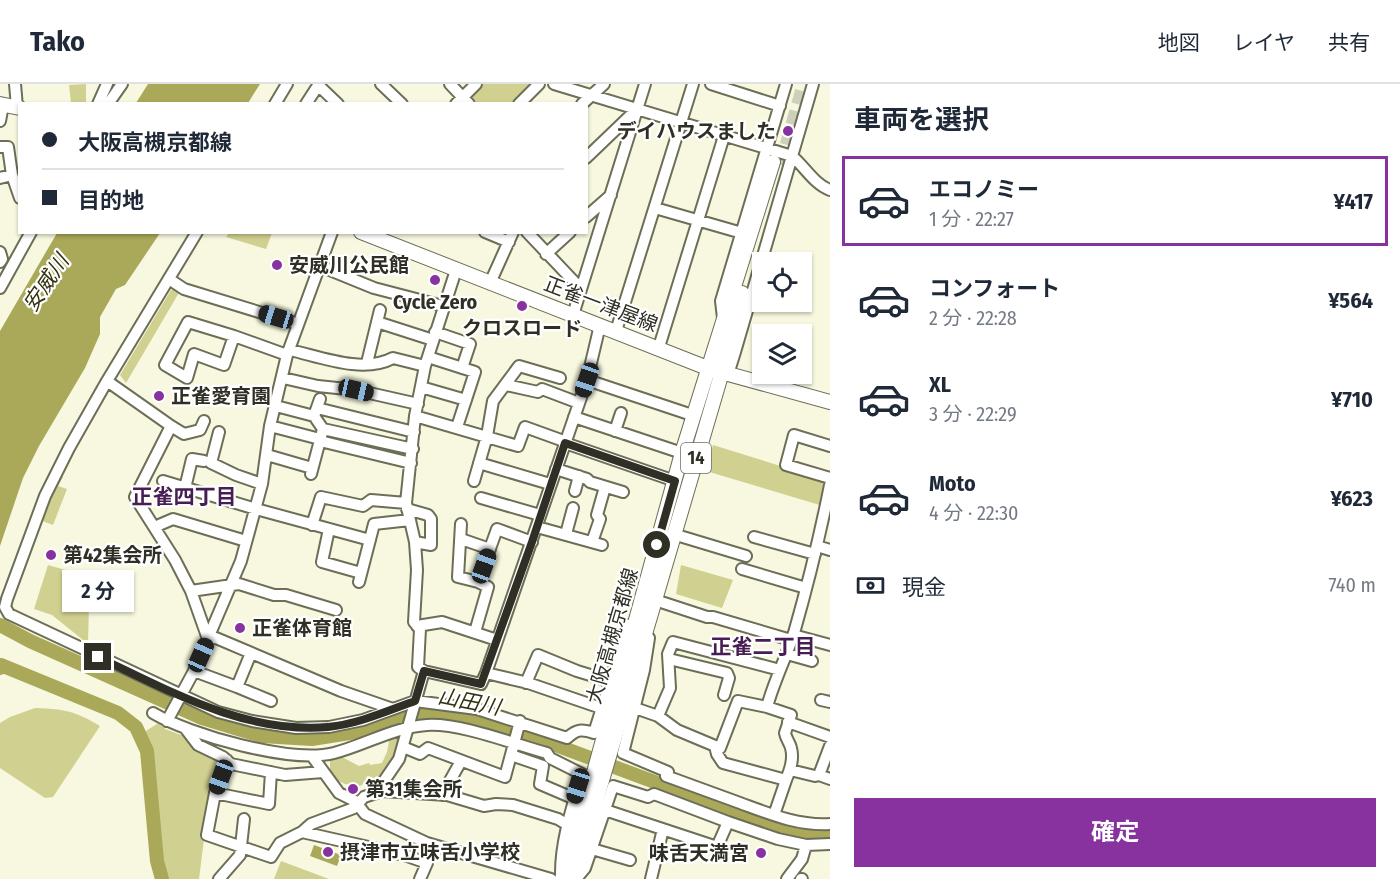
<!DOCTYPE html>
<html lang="ja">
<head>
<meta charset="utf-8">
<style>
	:root { --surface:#fff; --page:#f6f6f7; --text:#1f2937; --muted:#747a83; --line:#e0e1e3; --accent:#88329f }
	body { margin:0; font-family:"Fira Sans Condensed","Noto Sans JP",sans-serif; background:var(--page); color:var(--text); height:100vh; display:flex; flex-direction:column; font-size:22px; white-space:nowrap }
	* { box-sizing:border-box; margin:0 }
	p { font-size:20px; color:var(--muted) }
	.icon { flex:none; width:33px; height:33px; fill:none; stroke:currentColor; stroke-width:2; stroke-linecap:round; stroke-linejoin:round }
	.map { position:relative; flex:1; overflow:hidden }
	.panel { display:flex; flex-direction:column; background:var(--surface); width:570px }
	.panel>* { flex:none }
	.guide { position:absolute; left:18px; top:18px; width:570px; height:132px; border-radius:0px; box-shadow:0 2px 4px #0004; display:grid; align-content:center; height:132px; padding:0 24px; background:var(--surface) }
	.controls { position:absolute; left:752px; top:168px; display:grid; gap:12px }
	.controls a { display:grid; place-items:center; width:60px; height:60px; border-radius:0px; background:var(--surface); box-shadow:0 2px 4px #0004; font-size:30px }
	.end { position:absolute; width:27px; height:27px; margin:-14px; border:8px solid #2f2f25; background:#fff; box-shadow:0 0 0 3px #fff }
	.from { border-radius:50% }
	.bubble { position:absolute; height:42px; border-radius:0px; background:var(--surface); box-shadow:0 2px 4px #0004; font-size:20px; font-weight:700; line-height:42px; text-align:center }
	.car { position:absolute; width:18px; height:36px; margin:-18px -9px; border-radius:8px; box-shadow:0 0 4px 2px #0007; background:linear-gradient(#222 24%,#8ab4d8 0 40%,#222 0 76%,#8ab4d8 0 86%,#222 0) }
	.guide b { display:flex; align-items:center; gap:21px; height:57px; font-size:22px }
	.guide b+b { border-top:2px solid var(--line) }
	.guide i { width:15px; height:15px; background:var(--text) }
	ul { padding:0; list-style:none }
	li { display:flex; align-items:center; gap:18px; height:90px; margin:0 12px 9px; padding:0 12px; border:3px solid transparent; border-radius:0px }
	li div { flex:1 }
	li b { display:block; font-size:22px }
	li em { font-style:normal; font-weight:700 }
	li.on { border-color:var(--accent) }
	li>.icon { width:54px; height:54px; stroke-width:1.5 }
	h2 { padding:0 24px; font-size:27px; line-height:72px }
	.pay { display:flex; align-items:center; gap:15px; height:66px; padding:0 24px; font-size:22px }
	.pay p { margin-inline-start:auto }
	.cta { display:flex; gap:12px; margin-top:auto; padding:12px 24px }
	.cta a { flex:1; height:69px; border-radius:0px; background:var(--accent); color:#fff; font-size:24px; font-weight:700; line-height:69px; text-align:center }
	header { display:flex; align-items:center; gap:36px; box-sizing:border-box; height:84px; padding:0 30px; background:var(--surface); border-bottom:2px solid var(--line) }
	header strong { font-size:28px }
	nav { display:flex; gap:33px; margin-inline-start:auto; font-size:21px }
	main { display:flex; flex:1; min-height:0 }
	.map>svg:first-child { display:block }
</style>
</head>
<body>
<header>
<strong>Tako</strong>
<nav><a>地図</a><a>レイヤ</a><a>共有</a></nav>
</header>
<main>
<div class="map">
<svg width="830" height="795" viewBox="0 0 830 795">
	<rect width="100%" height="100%" fill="#f7f8df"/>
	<!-- green -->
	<path fill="#d0d091" d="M86,0V19H71L69,1Z
		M483,0H534L516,19H472L469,12Z
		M229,149V148L272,149L266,165L226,153Z
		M175,204L180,207L126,299L120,291L171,206Z
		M713,361L829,397L823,422L706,387Z
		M59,390L63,393L58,402L67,405L53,441L40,436Z
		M48,481L94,494L99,520L89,519L88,560L52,531L34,525Z
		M681,481L733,496L722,524L676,510Z
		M35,624C65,625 75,627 100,642L53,713L45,714L0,684V639L10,633Z
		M160,638L165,645L184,652L220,677L210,707L199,795H165L159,777L150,667L141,650Z
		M394,651L400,652L395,678L384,696L368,697L360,702L345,700L332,694L324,685H330V676L342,673L359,682L369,679L370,681L382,679L387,668L390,652Z
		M281,777L329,795H274Z"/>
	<!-- water -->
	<path fill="#a9a959" d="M148,0H260L248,19H136Z
		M57,149H160L125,201L116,205L100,233V250L96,259L85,284L39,362L23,394L0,462V247Z
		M314,761L341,771L337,782L310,772Z"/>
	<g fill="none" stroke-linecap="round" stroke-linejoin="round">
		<!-- river -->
		<path stroke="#a9a959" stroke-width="14" d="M0,541L30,557L202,634L261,652L312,655L362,647L419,630L457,633L542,656L778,744L813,751L830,749
			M0,584L1,581L118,629L136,643L147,667L157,777L162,795"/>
		<!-- major-tunnel -->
		<path stroke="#cfd0ba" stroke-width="14" stroke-dasharray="14 7" stroke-linecap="butt" d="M781,81L804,0"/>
		<!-- minor casing -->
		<g stroke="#6d6e58" stroke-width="14">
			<path id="minor" d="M15,0L17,23
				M381,0L402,20
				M450,0L469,20
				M554,0L792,72C805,83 814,100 830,106
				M711,0L780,22
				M318,1L338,20
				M98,20L107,0
				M108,20L122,0
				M275,20L287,0
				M306,20L319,0
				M456,20L476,0
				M519,20L539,0
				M582,20L604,0
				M0,37L3,21
				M0,63H8L12,91L20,114
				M586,74L635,27
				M0,94L12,91
				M655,124L742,149
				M586,133L611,111
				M197,148L107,297L69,364L45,412L7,515L5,523L9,530L218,628L252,637L296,644L329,643L363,636L415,617L477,625L567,654C577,645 582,645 594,649L628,541
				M485,148L509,158
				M527,148L581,205
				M0,168L2,175L0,178
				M546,170L570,148
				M320,182L374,204L443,222
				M456,186L425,282L415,332L406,419L415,458L417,486L414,538L420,545L418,583L424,587L481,600L486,589L528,599L601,624
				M169,195L184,205L298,240
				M490,199L513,148
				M0,204L31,148
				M573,231L645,0
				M723,234L721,217L786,0
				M377,238L433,256
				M616,247L693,0
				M435,248L470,260L462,284
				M234,252L224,281L194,270L187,294L165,281L188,238L234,252L287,271
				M659,263L724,52
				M290,266C321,273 363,290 393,274L425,282
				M428,273L475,288L457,343
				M367,279L380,226
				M722,288L730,284L735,268L813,0
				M283,294L318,302L356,306L418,320
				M587,296L695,332
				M107,297L171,342L135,413L175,476L191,507L208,555
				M506,301L538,308L542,305L579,319
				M421,303L466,316
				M276,322L314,332
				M317,324L414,348
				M415,332L518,362L525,343L561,356L565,359L675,397
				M574,333L682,369
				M171,342L184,350L200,346L204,337
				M270,342L316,354L320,357L411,379
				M323,345L413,365
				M615,347L621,329
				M219,348L211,379L236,391L262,400
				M830,362L794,351L786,381L830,394
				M267,371L312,384
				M479,379L550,400
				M556,385L587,395L590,398L623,408
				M311,390L323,345L314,332L320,315
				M163,397L256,425L370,456
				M474,397L487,352L493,317L519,282L560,294
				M185,404L192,375L204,377
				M575,407L579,392
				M481,414L540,431
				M407,425L428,431L431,435V461L415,458
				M461,440L458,493L478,498L497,445L532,458
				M159,441L173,435L246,457
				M312,441L321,413L363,422L371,416L406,419
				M537,443L602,461
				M329,445L322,478L361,489
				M566,450L573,424
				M673,450L746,472
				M754,453L815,470
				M461,455L490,465
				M592,458L600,435L597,431L605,403
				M817,462L830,466
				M742,485L806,504
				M359,498L374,440L410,436
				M191,507L239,500L274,511H286L336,526
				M655,516L707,533H713L791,556
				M417,542L442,538L497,556
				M475,548L488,503L478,498
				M793,551L830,561
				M649,554L644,586L623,669L668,688L666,692C691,701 716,710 740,719C770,730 798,742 830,740
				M208,555L216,554L341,607L393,625
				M787,570L812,577
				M669,575L727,589L729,594L724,611
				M194,587L237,603L251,569
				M486,589L587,296L600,241
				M526,599L538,571L577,587L610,597
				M237,603L271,617
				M821,616L830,618
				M767,623C774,597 786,574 794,549C808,500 820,451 830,401
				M635,624L658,632L677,646L720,664L738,617L767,623L791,631L785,649C786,655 790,659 791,664C794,675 790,686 786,696
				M153,629C190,651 292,680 334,669C365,661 394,643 427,641C462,639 513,660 547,669L550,674L582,690C573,721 561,755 561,789
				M658,632L670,604L668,570L673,558L780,586
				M167,637L194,587L241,477L262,400L270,342L287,271L332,148
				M788,638L830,653
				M185,644L198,661L223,673L231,680L285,691L323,688
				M715,662L717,670L723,679L786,696L774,731
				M830,662L819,691L830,695
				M403,663L420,670L428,664L505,693L520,637
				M511,671L543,682L540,700L575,715
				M312,672L339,709L355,717L365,730L427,759L551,795
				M227,676L215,709L207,751L271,773L280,759L302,748L311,740L354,724L364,713L382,707L447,711L484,722L496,720L513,721L558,735L568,741
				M790,686L815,692L819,691
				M384,697L399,675L424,587
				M215,709L269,720L271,688
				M442,711L461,677
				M605,726L717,763L728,738
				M302,748L404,771L427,779L420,795
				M592,765L630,776
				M219,795L240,771L244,735
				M576,795L585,784L613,702L648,713L654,710L728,738L778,755L806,761L830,760
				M651,795L663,745
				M787,795L802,775L806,761
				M801,795H802"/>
		</g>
		<!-- major casing -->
		<g stroke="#6d6e58" stroke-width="16">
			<path id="major" d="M0,20L20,24
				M361,148L710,285L830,318
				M562,795L593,692L682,369L773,78
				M573,795L722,288L724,272L742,209"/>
		</g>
		<!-- minor -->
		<use href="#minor" stroke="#fff" stroke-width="10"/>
		<!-- major -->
		<use href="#major" stroke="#fff" stroke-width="14"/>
	</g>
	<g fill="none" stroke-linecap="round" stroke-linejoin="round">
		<!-- route -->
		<path stroke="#2f2f25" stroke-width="8" d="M98,573C170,607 245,650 328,643C358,640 387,627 415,617L424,587L481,600L532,458L565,359L675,397L657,461"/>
	</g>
	<!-- markers -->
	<g fill="#88329f" stroke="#fff" stroke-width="2">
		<circle cx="788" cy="47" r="6"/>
		<circle cx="277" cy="181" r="6"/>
		<circle cx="435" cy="196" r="6"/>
		<circle cx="522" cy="222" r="6"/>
		<circle cx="159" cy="312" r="6"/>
		<circle cx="51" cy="471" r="6"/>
		<circle cx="240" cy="544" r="6"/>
		<circle cx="353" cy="705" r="6"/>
		<circle cx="328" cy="768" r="6"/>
		<circle cx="761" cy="769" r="6"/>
	</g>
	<g text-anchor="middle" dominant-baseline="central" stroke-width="4.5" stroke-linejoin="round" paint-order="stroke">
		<!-- shield labels -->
		<rect fill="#fff" stroke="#6d6d66" stroke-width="1.5" x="681" y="359" width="30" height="30" rx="4.5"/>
		<g font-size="18" font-weight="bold" fill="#2f2f25">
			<text x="696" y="374">14</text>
		</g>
		<!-- poi labels -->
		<g font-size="20" font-weight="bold" fill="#2f2f25" stroke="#fff" text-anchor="start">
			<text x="776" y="47" text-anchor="end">デイハウスました</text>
			<text x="289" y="181">安威川公民館</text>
			<text x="435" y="218" text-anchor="middle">Cycle Zero</text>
			<text x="522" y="244" text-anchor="middle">クロスロード</text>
			<text x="171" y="312">正雀愛育園</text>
			<text x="63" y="471">第42集会所</text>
			<text x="252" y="544">正雀体育館</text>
			<text x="365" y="705">第31集会所</text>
			<text x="340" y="768">摂津市立味舌小学校</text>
			<text x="749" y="769" text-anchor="end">味舌天満宮</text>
		</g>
		<!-- street labels -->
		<g font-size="20" fill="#2f2f25" stroke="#fff">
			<text transform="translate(601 220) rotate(21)">正雀一津屋線</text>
			<text transform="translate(612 552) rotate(-74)">大阪高槻京都線</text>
		</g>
		<!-- water labels -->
		<g font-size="21" font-style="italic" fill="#33320f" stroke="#fff">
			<text transform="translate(46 199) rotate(-56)">安威川</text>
			<text transform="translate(469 618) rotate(11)">山田川</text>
		</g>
		<!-- neighbourhood labels -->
		<g font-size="21" font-weight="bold" fill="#471e53" stroke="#fff">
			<text x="184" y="413">正雀四丁目</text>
			<text x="763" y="563">正雀二丁目</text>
		</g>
	</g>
</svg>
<div class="controls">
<a><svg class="icon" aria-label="locate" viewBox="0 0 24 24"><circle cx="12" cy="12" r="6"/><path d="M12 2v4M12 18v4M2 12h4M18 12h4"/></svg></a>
<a><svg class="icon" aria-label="layers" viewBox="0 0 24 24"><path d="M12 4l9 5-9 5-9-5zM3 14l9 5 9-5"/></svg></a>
</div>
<i class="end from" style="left:657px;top:461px"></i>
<i class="end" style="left:98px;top:573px"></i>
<div class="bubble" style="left:62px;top:486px;width:72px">2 分</div>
<i class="car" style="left:276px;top:233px;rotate:287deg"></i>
<i class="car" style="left:587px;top:296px;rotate:199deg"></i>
<i class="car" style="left:356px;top:306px;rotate:103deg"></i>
<i class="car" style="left:484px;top:482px;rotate:20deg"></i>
<i class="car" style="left:201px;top:571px;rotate:24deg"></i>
<i class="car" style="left:221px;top:693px;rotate:200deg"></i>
<i class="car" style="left:578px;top:702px;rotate:197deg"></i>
<div class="guide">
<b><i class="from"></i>大阪高槻京都線</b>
<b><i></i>目的地</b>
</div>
</div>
<section class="panel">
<h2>車両を選択</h2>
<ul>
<li class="on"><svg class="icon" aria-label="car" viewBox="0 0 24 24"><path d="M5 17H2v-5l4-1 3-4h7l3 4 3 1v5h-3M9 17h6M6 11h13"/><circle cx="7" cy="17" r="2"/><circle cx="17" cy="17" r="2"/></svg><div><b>エコノミー</b><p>1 分 · 22:27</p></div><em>¥417</em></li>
<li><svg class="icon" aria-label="car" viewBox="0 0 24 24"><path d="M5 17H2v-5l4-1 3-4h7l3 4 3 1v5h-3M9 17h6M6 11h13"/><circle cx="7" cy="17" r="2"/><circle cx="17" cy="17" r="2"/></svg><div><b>コンフォート</b><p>2 分 · 22:28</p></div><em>¥564</em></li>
<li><svg class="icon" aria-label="car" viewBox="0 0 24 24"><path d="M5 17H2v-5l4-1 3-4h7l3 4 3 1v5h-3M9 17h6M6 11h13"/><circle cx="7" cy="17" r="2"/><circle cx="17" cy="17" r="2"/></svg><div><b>XL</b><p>3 分 · 22:29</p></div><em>¥710</em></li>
<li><svg class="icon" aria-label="car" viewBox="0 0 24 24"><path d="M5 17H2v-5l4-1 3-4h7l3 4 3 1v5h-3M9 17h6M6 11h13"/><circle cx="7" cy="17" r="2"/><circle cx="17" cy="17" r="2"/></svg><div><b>Moto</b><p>4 分 · 22:30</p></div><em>¥623</em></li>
</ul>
<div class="pay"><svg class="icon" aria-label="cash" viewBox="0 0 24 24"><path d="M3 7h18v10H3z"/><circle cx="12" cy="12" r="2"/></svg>現金<p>740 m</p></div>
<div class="cta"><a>確定</a></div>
</section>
</main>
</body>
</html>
